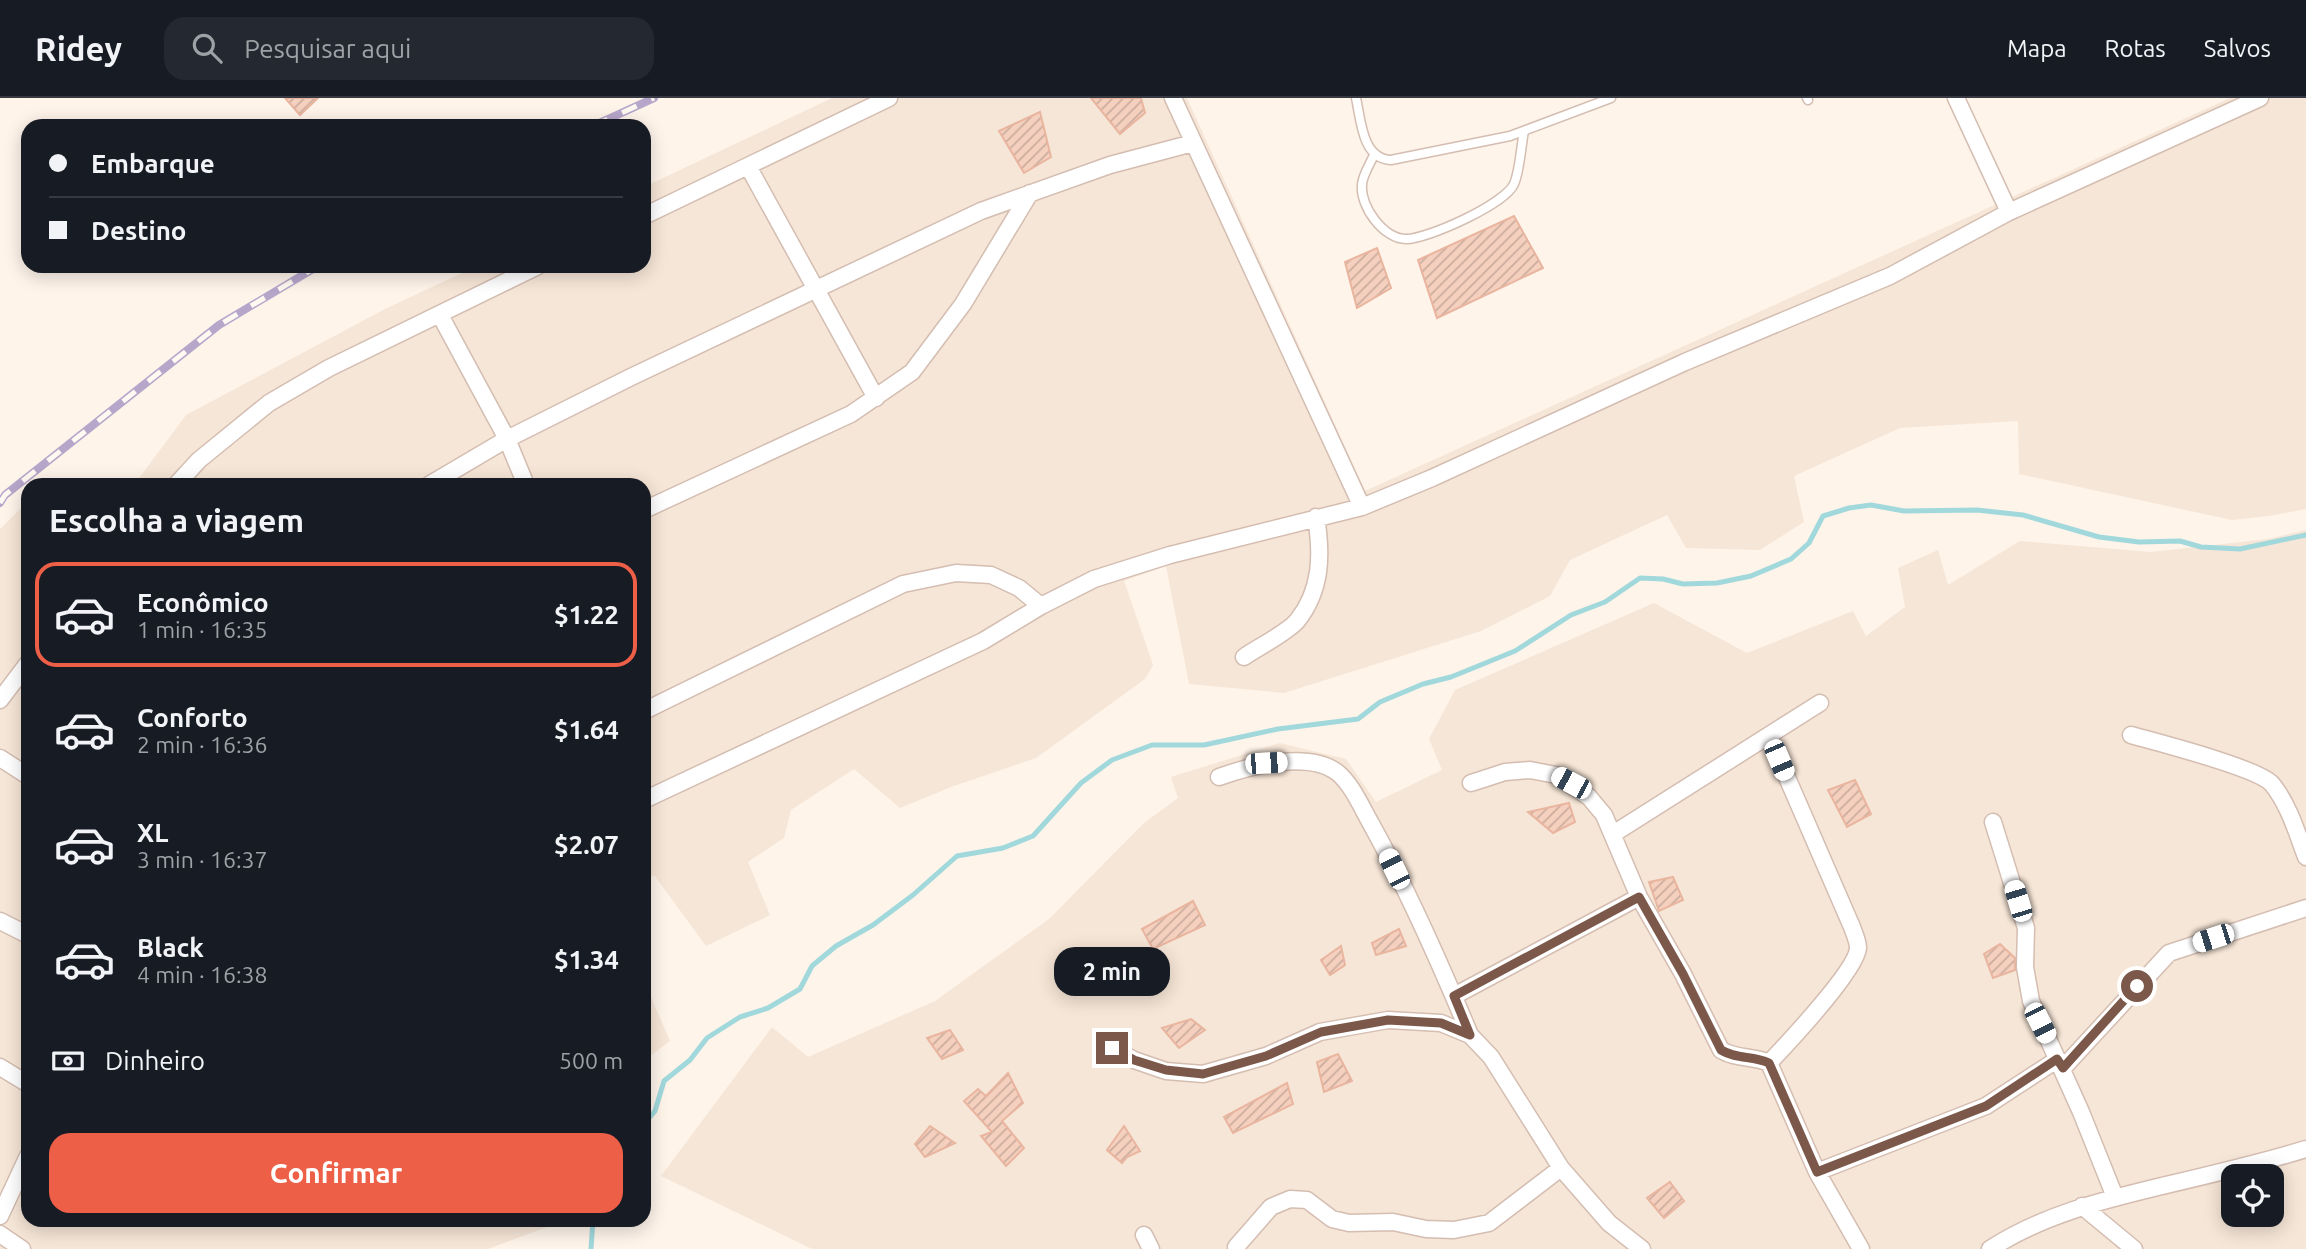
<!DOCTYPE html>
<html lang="pt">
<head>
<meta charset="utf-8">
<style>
	:root { --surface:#171b24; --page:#242831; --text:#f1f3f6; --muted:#9ea1a6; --line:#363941; --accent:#ee5f48 }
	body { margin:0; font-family:Ubuntu,sans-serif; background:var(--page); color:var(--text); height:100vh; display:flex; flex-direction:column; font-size:26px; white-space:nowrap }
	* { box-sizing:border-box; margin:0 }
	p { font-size:23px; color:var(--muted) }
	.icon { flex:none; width:38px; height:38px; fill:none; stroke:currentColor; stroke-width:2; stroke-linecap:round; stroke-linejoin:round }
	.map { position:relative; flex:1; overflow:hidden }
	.panel { position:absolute; left:21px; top:380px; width:630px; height:749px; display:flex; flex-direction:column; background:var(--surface); border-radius:21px; box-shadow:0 4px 18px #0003 }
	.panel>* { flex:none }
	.top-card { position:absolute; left:21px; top:21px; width:630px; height:154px; border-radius:21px; box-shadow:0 4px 18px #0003; display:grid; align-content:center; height:154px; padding:0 28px; background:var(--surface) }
	.fabs { position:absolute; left:2221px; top:1066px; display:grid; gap:14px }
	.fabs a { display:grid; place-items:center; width:63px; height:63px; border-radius:14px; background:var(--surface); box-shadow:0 4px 18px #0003; font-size:35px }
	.end { position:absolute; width:32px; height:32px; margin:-16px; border:9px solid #7b584a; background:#fff; box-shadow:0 0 0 4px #fff }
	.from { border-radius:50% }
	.bubble { position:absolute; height:49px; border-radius:21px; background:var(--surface); box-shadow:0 4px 18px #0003; font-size:23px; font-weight:700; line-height:49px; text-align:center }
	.car { position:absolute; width:21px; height:42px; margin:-21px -10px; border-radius:9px; box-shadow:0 0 5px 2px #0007; background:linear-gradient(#fff 24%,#345 0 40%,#fff 0 76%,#345 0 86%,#fff 0) }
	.top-card b { display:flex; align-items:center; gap:24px; height:66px; font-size:26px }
	.top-card b+b { border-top:2px solid var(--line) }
	.top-card i { width:18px; height:18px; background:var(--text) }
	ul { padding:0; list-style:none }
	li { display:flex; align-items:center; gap:21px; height:105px; margin:0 14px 10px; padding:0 14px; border:4px solid transparent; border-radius:21px }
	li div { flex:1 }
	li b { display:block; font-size:26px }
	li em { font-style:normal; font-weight:700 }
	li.active { border-color:var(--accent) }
	li>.icon { width:63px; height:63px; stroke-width:1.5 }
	h2 { padding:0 28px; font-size:32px; line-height:84px }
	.pay { display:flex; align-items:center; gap:18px; height:77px; padding:0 28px; font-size:26px }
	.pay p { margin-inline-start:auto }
	.primary-button { display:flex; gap:14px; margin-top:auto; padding:14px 28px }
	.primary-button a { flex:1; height:80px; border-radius:21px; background:var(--accent); color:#fff; font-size:28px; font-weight:700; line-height:80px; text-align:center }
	header { display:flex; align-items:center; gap:42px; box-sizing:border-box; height:98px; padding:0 35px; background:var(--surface); border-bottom:2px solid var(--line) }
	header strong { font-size:33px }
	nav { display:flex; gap:38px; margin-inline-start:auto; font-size:24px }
	.search { width:490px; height:63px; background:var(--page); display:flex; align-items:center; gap:18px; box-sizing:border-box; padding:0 24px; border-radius:21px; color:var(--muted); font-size:26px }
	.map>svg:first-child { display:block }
</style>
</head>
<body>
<header>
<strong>Ridey</strong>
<div class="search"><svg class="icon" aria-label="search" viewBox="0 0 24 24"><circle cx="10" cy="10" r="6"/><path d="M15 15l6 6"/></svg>Pesquisar aqui</div>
<nav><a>Mapa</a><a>Rotas</a><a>Salvos</a></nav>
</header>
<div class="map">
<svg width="2306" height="1151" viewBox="0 0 2306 1151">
	<defs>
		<pattern id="building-hatch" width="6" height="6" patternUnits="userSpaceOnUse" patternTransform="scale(1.75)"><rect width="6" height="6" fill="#f5d0bf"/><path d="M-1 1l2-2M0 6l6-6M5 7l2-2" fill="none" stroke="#cbac9d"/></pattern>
	</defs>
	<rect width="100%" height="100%" fill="#fef4ea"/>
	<!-- residential -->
	<path fill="#f6e6d7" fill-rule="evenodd" d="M832,0H1187L1365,393L2230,0H2306V411L2269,418L2232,422L2019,376L2018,323L1900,330L1794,378L1804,424L1760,452L1686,450L1667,417L1570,462L1550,498L1481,533L1284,595L1189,586L1166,468L1124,483L1153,567L1145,581L1036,660L951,689L900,710L854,671L791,712L784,740L748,764L770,817L706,848L654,777L644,784V387H134L186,317L385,211L477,168H644V89Z
		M28,403V1122H566L488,1151H0V431Z
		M2306,432V1151H812L661,1078L772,929L808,959L935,903L1049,821L1144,725L1178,700L1171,679L1280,645L1346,661L1376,704L1442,672L1429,641L1455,592L1654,505L1747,555L1853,513L1866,538L1905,509L1898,470L1938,452L1948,487L2020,443L2151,454L2268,441ZM2233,1078H2272V1116H2233Z
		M644,883L670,943L644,963Z"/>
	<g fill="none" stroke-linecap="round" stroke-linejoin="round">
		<!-- stream -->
		<path stroke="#a1d8dc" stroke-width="5" d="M644,1026L655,1013L664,983L690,962L707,940L740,919L768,910L800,891L812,868L836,848L873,827L913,797L957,758L1003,750L1033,738L1081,685L1112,662L1152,647H1204L1278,631L1358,621L1380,604L1423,586L1451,579L1515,553L1571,517L1605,504L1640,480L1663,481L1683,486L1717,485L1751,478L1791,461L1809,445L1823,418L1849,410L1871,407L1904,413L1977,412L2023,417L2099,439L2139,444L2180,443L2201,449L2240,451L2306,437
			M591,1151L593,1122"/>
	</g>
	<!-- building -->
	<path fill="url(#building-hatch)" stroke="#e9b59f" stroke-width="2" d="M285,0H318L300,17Z
		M1091,0H1141L1145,15L1120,36Z
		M1040,14L1051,59L1024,75L999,33Z
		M1514,118L1543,170L1437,220L1418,162Z
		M1377,150L1391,190L1357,210L1345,164Z
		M1855,682L1871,716L1847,729L1828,692Z
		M1569,705L1575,724L1553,735L1528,714Z
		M1673,779L1683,802L1659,813L1649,784Z
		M1193,803L1205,827L1153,851L1142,831Z
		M1399,831L1406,848L1376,857L1372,845Z
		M2000,846L2015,860V872L1993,880L1984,856Z
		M1341,848L1345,867L1330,877L1321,862Z
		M1191,921L1205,932L1179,950L1162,930Z
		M950,932L963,952L942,961L927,940Z
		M1338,956L1352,983L1324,994L1317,964Z
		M1008,975L1023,1005L1002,1023L1024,1050L1006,1068L981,1038L992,1034L964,1003L978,991L986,998Z
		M1287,985L1293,1006L1233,1035L1224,1019Z
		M930,1028L955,1045L925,1059L915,1046Z
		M1124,1028L1140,1053L1127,1059L1122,1065L1107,1052Z
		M1670,1084L1684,1103L1664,1120L1647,1100Z"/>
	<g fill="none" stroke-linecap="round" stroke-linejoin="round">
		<!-- service casing -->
		<g stroke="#d4bdb1" stroke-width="11">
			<path id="service" d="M1356,0C1361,22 1362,61 1391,62L1510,38L1611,0
				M1807,0L1808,2
				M1374,57C1370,66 1362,78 1362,87C1360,109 1384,141 1406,141C1428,141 1505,106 1514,86C1520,72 1521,48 1524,33"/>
		</g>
		<!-- minor casing -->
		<g stroke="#d4bdb1" stroke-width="19">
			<path id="minor" d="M1173,0L1362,409
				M1956,0L2009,114
				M749,70L876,300
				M644,118L889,0
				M440,217L507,341L526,387
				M176,387L199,362L269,305L329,270L538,168
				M429,387L507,341L631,279L981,113L1110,67L1193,45
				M644,412L851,316L912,274L963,206L1030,95
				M1244,559C1257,550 1288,534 1297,523C1322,492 1322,456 1316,419
				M0,602L28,565
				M644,613L903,486L956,475L991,477L1019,490L1041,508
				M2131,637C2156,644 2258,670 2272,686C2289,707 2297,735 2306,759
				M1769,638L1852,829C1854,835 1858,843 1858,850C1857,872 1786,947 1769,965
				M0,660L28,678
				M1219,679C1250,668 1309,652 1338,675C1352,687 1361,708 1370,724C1408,792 1440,865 1470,937
				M1471,685L1505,674L1530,672L1556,677L1589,699L1604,717L1639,799L1683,876L1721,952C1738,962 1752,957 1769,965L1817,1074L1861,1151
				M644,702L983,543L1041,508L1094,481L1170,457L1362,409L1432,380L1685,264L1890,178L2009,114L2260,0
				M1993,724L2026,830L2025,869L2031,903L2081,1014L2115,1099
				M1613,736L1820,605
				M0,823L28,837
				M1454,898L1639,799
				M1112,950L1134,962L1166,973L1203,976L1266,958L1320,934L1388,922L1441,925L1470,937L1491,959L1561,1070L1609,1125L1642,1151
				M0,969L28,986
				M2063,970L2169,855L2306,810
				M1817,1074L1986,1008L2058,961
				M2082,1108L2134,1151
				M0,1118L28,1058
				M0,1136L22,1151
				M1144,1137L1151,1151
				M1236,1149L1271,1109L1290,1101L1307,1102L1332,1121L1349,1125L1393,1124L1426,1131L1454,1132L1489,1125L1561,1070
				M1990,1151C2044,1116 2104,1102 2166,1087C2213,1076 2260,1065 2306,1051"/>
		</g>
		<!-- service -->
		<use href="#service" stroke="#fff" stroke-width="8"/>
		<!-- minor -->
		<use href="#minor" stroke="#fff" stroke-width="16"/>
		<!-- rail casing -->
		<g stroke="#b6a6ca" stroke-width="8">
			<path id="rail" d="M593,28L654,0
				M0,405L5,397L219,227L318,168"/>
		</g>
		<!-- rail -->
		<use href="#rail" stroke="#fff9f2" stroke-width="5" stroke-dasharray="16" stroke-linecap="butt"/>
	</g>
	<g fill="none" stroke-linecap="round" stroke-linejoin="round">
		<!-- route -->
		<path stroke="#7b584a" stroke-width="9" d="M1112,950L1134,962L1166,972L1203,976L1266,958L1321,934L1388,922L1441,925L1470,937L1454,898L1639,799L1683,876L1721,952C1738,962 1752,957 1769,965L1817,1074L1986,1008L2057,961L2063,970L2137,888"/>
	</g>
</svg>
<div class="fabs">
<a><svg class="icon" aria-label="locate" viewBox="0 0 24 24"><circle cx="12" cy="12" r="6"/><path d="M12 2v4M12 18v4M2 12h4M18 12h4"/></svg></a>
</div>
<i class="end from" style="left:2137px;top:888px"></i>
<i class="end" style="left:1112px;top:950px"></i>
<div class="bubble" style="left:1054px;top:849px;width:116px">2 min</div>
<i class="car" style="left:1779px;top:662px;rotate:157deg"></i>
<i class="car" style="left:1266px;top:665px;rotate:87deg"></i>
<i class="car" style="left:1571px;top:685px;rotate:298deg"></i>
<i class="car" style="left:1394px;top:771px;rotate:334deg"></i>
<i class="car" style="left:2018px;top:803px;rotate:343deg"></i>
<i class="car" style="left:2213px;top:840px;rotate:252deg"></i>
<i class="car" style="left:2040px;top:925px;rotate:153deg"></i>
<div class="top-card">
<b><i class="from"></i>Embarque</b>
<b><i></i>Destino</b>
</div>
<section class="panel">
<h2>Escolha a viagem</h2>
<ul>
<li class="active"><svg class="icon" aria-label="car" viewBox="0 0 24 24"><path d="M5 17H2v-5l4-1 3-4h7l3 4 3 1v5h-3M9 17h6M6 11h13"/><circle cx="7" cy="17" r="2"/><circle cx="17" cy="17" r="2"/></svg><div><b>Econômico</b><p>1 min · 16:35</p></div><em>$1.22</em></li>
<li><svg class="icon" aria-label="car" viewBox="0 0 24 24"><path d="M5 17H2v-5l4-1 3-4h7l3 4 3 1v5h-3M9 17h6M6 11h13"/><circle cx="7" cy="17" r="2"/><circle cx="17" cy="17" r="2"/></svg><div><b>Conforto</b><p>2 min · 16:36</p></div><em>$1.64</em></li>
<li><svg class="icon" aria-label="car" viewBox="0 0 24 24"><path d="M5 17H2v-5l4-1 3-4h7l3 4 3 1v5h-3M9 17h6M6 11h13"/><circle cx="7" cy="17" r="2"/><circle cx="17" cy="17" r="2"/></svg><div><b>XL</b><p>3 min · 16:37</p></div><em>$2.07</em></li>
<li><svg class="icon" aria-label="car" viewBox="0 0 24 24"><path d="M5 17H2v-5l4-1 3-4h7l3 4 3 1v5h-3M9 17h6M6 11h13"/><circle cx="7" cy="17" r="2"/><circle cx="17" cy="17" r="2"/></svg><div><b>Black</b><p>4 min · 16:38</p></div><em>$1.34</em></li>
</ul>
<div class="pay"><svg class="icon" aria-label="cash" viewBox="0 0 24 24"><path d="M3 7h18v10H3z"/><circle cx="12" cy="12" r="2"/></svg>Dinheiro<p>500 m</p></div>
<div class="primary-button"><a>Confirmar</a></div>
</section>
</div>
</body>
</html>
